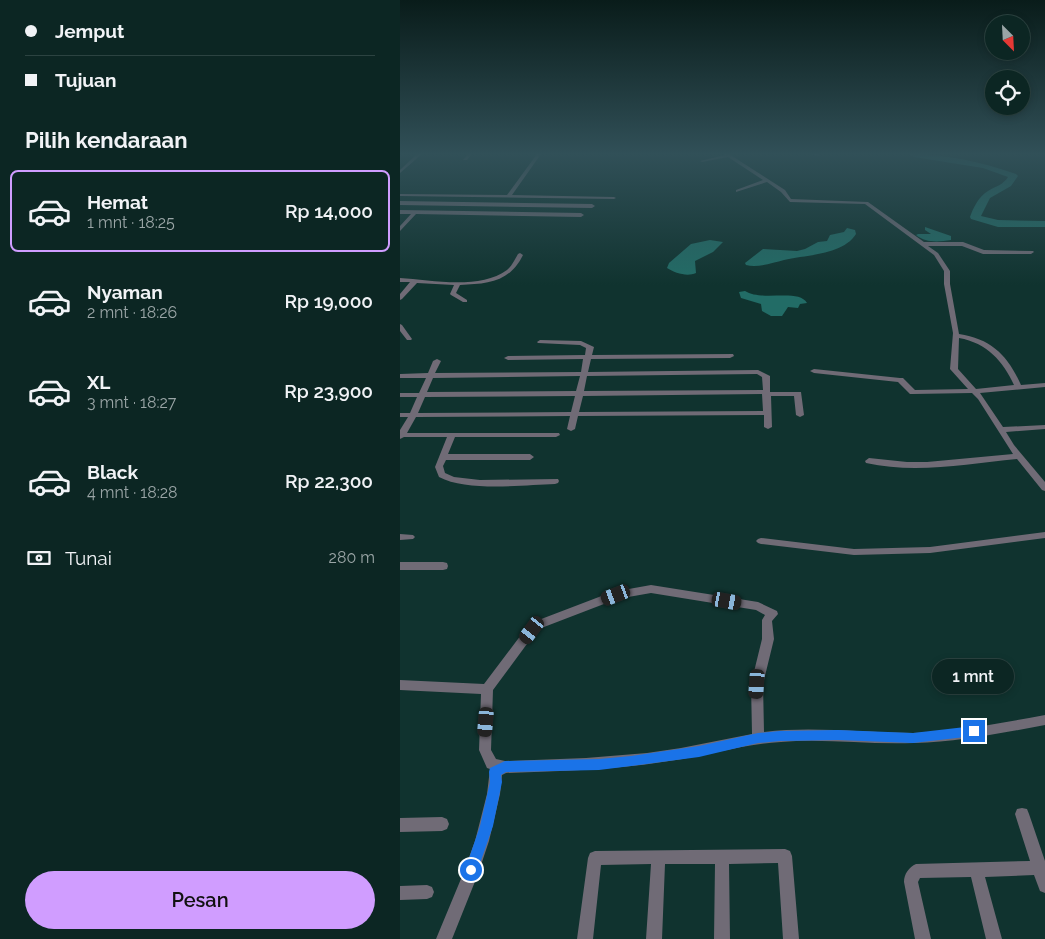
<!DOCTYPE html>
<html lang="id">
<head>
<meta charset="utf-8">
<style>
	:root { --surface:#0c2623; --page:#1a3230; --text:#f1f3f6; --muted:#9aa5a6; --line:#2c4341; --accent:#d09dff }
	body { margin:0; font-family:Raleway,sans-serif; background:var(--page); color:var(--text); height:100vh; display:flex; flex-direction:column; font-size:19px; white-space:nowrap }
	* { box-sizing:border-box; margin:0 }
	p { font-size:16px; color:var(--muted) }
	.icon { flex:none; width:28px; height:28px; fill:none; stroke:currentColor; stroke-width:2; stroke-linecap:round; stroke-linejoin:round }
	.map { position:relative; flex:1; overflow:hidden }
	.sheet { display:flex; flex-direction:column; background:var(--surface); width:400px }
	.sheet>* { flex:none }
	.top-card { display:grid; align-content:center; height:110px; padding:0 25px; background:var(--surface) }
	.needle { width:32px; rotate:156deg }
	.fabs { position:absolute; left:585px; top:15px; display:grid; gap:10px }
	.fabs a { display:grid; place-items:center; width:45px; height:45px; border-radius:50%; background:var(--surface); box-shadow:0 2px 8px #0003,0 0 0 1px var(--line); font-size:25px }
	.end { position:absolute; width:22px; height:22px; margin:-11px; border:6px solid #1a73e8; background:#fff; box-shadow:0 0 0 2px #fff }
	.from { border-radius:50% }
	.bubble { position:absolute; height:35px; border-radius:18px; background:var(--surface); box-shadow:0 2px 8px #0003,0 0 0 1px var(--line); font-size:16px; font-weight:600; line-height:35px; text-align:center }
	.car { position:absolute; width:15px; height:30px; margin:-15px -8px; border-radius:6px; box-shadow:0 0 4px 1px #0007; background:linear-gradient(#222 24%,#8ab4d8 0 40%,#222 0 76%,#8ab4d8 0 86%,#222 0) }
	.top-card b { display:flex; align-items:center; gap:18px; height:48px; font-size:19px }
	.top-card b+b { border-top:1px solid var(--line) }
	.top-card i { width:12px; height:12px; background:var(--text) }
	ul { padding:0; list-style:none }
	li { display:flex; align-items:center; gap:15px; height:82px; margin:0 10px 8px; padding:0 15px; border:2px solid transparent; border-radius:8px }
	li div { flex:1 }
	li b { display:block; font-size:19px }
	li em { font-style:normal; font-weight:600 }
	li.on { border-color:var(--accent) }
	li>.icon { width:45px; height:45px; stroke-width:1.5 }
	h2 { padding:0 25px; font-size:22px; line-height:60px }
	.pay { display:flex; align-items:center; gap:12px; height:55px; padding:0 25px; font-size:19px }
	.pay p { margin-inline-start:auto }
	.action { display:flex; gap:10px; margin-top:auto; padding:10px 25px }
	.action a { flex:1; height:58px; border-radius:30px; background:var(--accent); color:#111; font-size:20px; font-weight:600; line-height:58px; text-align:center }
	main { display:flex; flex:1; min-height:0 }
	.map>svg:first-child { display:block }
</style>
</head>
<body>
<main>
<section class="sheet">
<div class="top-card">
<b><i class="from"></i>Jemput</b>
<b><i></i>Tujuan</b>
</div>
<h2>Pilih kendaraan</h2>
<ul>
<li class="on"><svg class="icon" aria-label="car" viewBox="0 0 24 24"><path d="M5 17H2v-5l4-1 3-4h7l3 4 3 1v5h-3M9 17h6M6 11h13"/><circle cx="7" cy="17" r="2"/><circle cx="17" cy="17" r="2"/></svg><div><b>Hemat</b><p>1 mnt · 18:25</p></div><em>Rp 14,000</em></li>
<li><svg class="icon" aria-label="car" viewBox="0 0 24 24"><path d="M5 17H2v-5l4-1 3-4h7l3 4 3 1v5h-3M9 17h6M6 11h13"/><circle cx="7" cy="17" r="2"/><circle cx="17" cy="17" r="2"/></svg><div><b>Nyaman</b><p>2 mnt · 18:26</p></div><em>Rp 19,000</em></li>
<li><svg class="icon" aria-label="car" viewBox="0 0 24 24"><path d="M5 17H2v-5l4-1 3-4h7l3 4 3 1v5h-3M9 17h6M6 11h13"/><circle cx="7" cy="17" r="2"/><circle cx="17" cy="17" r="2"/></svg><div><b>XL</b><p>3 mnt · 18:27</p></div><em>Rp 23,900</em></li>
<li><svg class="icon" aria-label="car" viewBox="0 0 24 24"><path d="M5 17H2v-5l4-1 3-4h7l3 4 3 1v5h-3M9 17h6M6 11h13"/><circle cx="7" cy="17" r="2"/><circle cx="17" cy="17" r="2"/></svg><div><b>Black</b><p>4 mnt · 18:28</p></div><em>Rp 22,300</em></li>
</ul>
<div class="pay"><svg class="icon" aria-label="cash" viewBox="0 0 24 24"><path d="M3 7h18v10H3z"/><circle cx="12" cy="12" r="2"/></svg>Tunai<p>280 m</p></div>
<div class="action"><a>Pesan</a></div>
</section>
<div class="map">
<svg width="645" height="939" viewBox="0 0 645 939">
	<rect width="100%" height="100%" fill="#10332f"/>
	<!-- water -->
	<path fill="#226c66" d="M525,227L551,236V240C538,242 526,243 516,235L518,234H531L525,230Z
		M447,228L455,230L456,234C443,255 405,255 384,260C372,263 358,268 346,265L345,263L363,249L397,251L405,249L418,242L427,241L430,235L444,232Z
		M310,240L323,242L313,252L295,261L296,273C287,277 275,273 267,268L269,263L291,244Z
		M345,291C362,302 399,288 407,303L400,304L398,308L388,307L382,316H371L362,311L361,304L341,298L339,292Z"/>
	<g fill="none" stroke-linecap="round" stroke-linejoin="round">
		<!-- river -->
		<path fill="#226c66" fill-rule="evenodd" d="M510,154C546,154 582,162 616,174L618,176L611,186L590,198L581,216L598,220L645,221V227H598L571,219L570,217C573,208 579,196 588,191C596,186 603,185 608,177L583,168L514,157Z"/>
		<!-- minor -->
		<path fill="#706b76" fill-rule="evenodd" d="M17,154H22L0,173V170Z
			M68,154H72L67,160H63Z
			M137,154H141L112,195L214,197L216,198L214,199L0,196V194L107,195Z
			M324,154H329L385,190L391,199L468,202L524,242H563L584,250L633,251L634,252L631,254H583L562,246H528L538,253L550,271V284L559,334C592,339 608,356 621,385L645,383V387L580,393L603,427L645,425V429L606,432L614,445L645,482V491L642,490L617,459C567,464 515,474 466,463L465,461L469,458L507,462H527L613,454L578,399L572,393L513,394H510L498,382L414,373L410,371L414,369L500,378H503L515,390L568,389L550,369L553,333L544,284V271L534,255L465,204L390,202L381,192L367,182L336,192V190L363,180L328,157L302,162L300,161L325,155ZM559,338C587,343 603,361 614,385L576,389L558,369Z
			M411,154H419L420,155L418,156Z
			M0,201L192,204L195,206L192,208L0,205Z
			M0,210L181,213L184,215L181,217L16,214L0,231V226L11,214H0Z
			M120,253L123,255C110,282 88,284 60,285L56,293L67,300V302H63L51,295L50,294L54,285L17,283L2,299L0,300V294L10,282H0V278C31,280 80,290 107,270C112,266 115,259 118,254Z
			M0,324L2,325L12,339L11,340H7L0,331Z
			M140,340L181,341L194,347L192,355L333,354L334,356L330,358L191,359L188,372L358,370L370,376V392H401L404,415L400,417L396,415L394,396H371L372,427L368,429L364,427V415L178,416L175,429L171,431L167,429L170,416L16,417L7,433H159L160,435L156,437H55L48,454H130L134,457L130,460H46L43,466L45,473L54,477L80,480L158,479L159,481L158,483L155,484C123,485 67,492 39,477L35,467L47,437H4L0,439V430L8,417H0V413H10L17,397H0V393H19L26,378H0V374L28,373L33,361L37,359L41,361L35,373L181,372L183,359L108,360L104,358L108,356L185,355L186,348L180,345L138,343L137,342ZM357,374L362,377L363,390L184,391L187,376ZM180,376L176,391L27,392L33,378ZM362,394L363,411L179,412L183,396ZM175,396L171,412L18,413L25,397Z
			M645,532V538L530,553L454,555L361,544L358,543L356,541L358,539L361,538L454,549L530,547Z
			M0,534L13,535L15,537L13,539L0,540Z
			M0,562H43L47,563L48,566L47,569L43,570H0Z
			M251,585L358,602L377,611L378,614L372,621L374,639L363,684L364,732C413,726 463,733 513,733C557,732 601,723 645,715V725C602,733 558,742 514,743C469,745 425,738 381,742C343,744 306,756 269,761C215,770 161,771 106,773L102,775L100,794L89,841L78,874L52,939H36L63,874L75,841L87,794L90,769L87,768L79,750L81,694L0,690V680L84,684L127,627L136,621L212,592ZM251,593L356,610L365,615L362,620V639L351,684L352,734L281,748L247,753L186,758L105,761L96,759L91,750L93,690L135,633L144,627L217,599Z
			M622,808L627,809L629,814L645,861V893L640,891L634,875L585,877L602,939H586L571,877L520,878L518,882L531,939H515L504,882C504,874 509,867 516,864L630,861L615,814L617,809Z
			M42,817L47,819L49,824L47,829L42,831L0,832V818Z
			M385,849L390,851L392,856L399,939H383L378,863L329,864L330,939H314L315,864H265L262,939H246L251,864L201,865L193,939H177L188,858L190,853L195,851Z
			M27,885L32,887L34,892L32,897L27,899L0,900V886Z"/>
	</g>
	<!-- sky -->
	<linearGradient id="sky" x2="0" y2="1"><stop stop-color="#091c1a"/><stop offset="0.54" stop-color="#315058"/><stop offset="1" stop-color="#315058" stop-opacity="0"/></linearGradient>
	<rect width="645" height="285" fill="url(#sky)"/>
	<!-- route -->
	<path fill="#1a73e8" d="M574,726L578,727L580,731L578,735L574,736L513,743L438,740L380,741L358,743L299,757L231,766L199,770L106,772L101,775L102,782L93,826L76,875L71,877L67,875L65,870L80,826L90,782L89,772L90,768L105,761L199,759L231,756L299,746L358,733L380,731L438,730L513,733Z"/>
</svg>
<div class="fabs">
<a><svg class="needle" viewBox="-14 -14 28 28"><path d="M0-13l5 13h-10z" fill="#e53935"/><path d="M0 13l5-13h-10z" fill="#9aa5a6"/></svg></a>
<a><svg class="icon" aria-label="locate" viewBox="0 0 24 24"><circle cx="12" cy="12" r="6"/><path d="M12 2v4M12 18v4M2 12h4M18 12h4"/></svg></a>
</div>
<i class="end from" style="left:71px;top:870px"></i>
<i class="end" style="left:574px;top:731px"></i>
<div class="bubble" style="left:532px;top:659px;width:82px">1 mnt</div>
<i class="car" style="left:216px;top:595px;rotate:249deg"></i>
<i class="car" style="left:327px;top:601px;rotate:100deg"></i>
<i class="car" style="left:132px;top:630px;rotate:217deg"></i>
<i class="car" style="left:357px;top:684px;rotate:184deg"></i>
<i class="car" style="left:86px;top:722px;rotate:185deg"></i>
</div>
</main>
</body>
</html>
